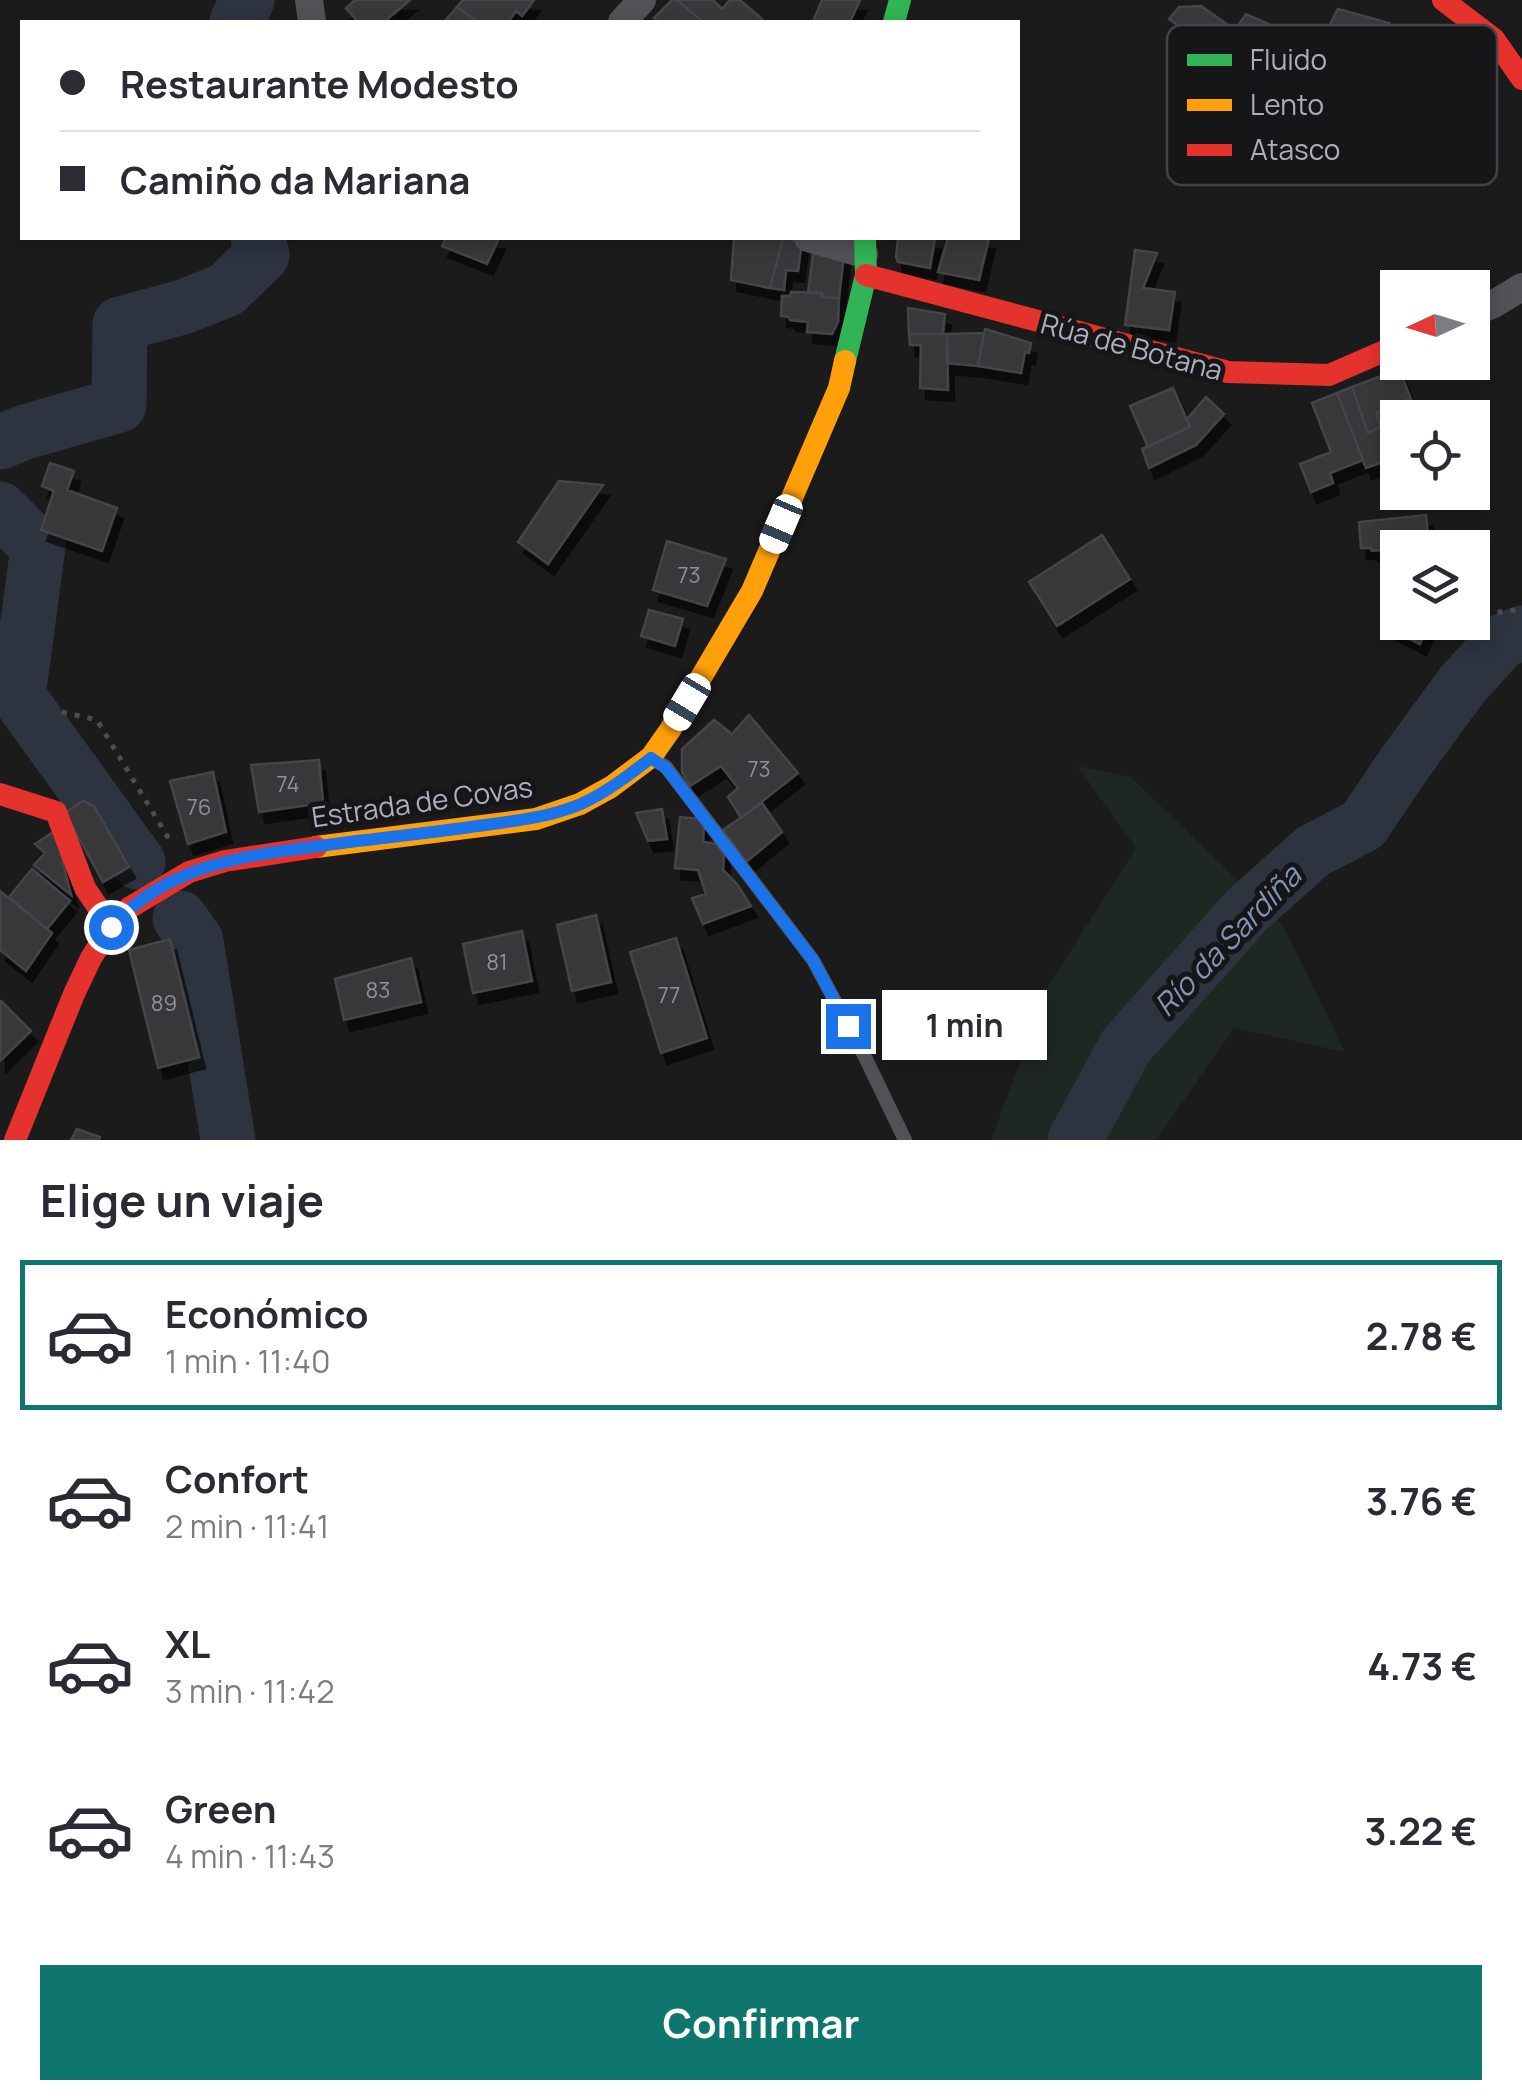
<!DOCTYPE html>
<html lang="es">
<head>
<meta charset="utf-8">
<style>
	:root { --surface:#fff; --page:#f7f7f7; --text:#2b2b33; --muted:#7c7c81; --line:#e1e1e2; --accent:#0f766e }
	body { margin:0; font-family:Manrope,sans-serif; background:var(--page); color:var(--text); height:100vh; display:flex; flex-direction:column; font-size:38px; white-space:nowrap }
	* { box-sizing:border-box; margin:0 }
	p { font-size:32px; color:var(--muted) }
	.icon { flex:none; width:55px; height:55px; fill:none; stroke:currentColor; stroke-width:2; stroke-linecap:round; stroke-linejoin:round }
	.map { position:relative; height:1140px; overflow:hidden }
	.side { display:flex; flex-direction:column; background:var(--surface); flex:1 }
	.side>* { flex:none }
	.top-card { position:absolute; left:20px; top:20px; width:1000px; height:220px; border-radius:0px; box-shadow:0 5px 15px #0003; display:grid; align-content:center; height:220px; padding:0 40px; background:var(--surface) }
	.needle { width:65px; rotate:266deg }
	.fabs { position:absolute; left:1380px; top:270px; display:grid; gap:20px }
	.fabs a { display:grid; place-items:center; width:110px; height:110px; border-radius:0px; background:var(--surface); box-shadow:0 5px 15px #0003; font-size:50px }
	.end { position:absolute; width:45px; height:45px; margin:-22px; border:12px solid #1a73e8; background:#fff; box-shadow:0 0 0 5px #fff }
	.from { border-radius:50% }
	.bubble { position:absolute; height:70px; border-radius:0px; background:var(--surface); box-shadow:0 5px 15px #0003; font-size:32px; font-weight:700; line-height:70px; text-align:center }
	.car { position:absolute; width:30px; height:60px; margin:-30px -15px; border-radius:12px; box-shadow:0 0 8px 2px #0007; background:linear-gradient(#fff 24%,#345 0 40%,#fff 0 76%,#345 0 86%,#fff 0) }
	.top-card b { display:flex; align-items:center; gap:35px; height:95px; font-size:38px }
	.top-card b+b { border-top:2px solid var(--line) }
	.top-card i { width:25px; height:25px; background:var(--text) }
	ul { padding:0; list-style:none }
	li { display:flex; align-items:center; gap:30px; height:150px; margin:0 20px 15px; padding:0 20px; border:5px solid transparent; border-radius:0px }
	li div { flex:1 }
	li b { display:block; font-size:38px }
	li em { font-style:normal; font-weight:700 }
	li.active { border-color:var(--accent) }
	li>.icon { width:90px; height:90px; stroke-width:1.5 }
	h2 { padding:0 40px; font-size:45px; line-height:120px }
	.action { display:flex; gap:20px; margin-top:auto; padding:20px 40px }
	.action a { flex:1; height:115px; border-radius:0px; background:var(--accent); color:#fff; font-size:40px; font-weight:700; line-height:115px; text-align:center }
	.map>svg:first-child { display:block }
</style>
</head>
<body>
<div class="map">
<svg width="1522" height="1140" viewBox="0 0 1522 1140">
	<defs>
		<filter id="shadow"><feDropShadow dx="6" dy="11" stdDeviation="0" flood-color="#0009"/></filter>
	</defs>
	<rect width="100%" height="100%" fill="#1b1b1c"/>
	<!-- green -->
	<path fill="#1f2722" d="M1077,766L1131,777L1283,925L1345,1052L1234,1028L1156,1140H991L1049,985L1136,848Z"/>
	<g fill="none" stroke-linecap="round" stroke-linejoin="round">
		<!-- river -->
		<path stroke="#2d343f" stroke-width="55" d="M237,22L247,0
			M0,442L25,432L119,405L120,324L183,307L226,290L262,255L258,238
			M0,509L38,547L18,696L138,862
			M180,918L196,941L228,1140
			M1075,1140L1126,1046L1247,910L1313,851L1363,825L1405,763L1462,685L1502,641L1522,633"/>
	</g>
	<!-- building -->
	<path fill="#38383a" stroke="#444448" stroke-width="2.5" filter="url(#shadow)" d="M355,0H410L384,22H358L346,8Z
		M463,0H534L522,16L516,11L508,22H478L457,7Z
		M672,0H677L703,22H659L654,18Z
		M677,0H713L722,9L730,0H740L762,19L759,22H703Z
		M822,0H860L850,22H827L814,19Z
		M1201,6L1235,30L1246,14L1273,26L1270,35L1291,51L1272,92L1169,19L1179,7Z
		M457,7L478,22H444Z
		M1338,9L1389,23L1361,92L1297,59L1311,27L1326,32Z
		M446,238H499L487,264L442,246Z
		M734,238H783L770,288L731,280Z
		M783,238L802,241L798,271L786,270L784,290L770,288Z
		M898,238H935L930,268L898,262L896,257Z
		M948,238H989L979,280L938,272Z
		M814,246L844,254L839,298L822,297V293H808Z
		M1135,250L1157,253L1143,288L1175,292L1169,330L1125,325Z
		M791,292L822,293V297L839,298L838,322L832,334L807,332L808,322L790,320L789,317L781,316L782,296H790Z
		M908,308L945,314L943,334H909Z
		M985,329L1031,343L1029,353L1025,352L1021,373L978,366Z
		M984,333L978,366L947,363V334Z
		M909,334H947L948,390L920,388L921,345H910Z
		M1399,369L1411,399L1376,413L1381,427L1368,433L1352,387Z
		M1352,387L1368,433L1381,427L1376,413L1402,403L1407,418H1398V457L1366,468L1337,393Z
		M1173,388L1190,427L1148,447L1130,406Z
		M1337,393L1363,460L1330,473L1333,483L1311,492L1300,464L1331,452L1312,403Z
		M1206,397L1224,414L1196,445L1149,468L1142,449L1190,427L1187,419Z
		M50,463L74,471L67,490L117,508L102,551L41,530L54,491L42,486Z
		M559,481L603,485L548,564L518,542Z
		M1426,515L1429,545L1372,551L1371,548H1361L1359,522Z
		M1102,535L1130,579L1057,626L1029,582Z
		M667,541L726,559L707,606L653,590Z
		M649,610L683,619L675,646L641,636Z
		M1398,611V622H1430L1420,644L1389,628Z
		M749,715L798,773L741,818L728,797L738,788L721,766L690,786L682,772V749L714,720L732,734Z
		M319,760L323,803L259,812L251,765Z
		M213,772L226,832L188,844L170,781Z
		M83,801L94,806L129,867L103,882L65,813Z
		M762,803L782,832L746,862L723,830Z
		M662,809L667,839L648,841L636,813Z
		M680,817L700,819L704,825L703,842L717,844L724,855L723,870L737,884L751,906L703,924L692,898L706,894L698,870L675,868Z
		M55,831L71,895L34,865L45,853L35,844Z
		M32,869L70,901L47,929L9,897Z
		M0,891L52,933L26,971L0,950Z
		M596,915L611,982L572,991L557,925Z
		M522,931L532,981L473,993L463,944Z
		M676,938L707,1038L661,1053L630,952Z
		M170,939L199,1057L158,1068L129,950Z
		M411,958L421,1002L344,1020L335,979Z
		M1,1001L31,1031L0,1061V1002Z
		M77,1129L100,1137L99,1140H71Z"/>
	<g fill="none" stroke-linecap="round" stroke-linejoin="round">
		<!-- path -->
		<path stroke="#4c4c51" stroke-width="5" stroke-dasharray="5 8" stroke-linecap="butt" d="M1472,613L1478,615L1522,609
			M62,712L97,720L172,844"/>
		<!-- lane -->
		<path stroke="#515156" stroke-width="14" d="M652,758L666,767L813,960L866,1059L905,1140"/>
		<!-- street -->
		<path stroke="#515156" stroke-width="28" d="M309,0L312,22
			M622,22L642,0
			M808,238L864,254
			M1472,313L1492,305L1522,287"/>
		<!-- fast -->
		<path stroke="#30b455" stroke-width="22" d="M894,22L900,0
			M845,361L866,275L865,238"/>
		<!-- slow -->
		<path stroke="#ff9f0a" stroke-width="22" d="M316,847L536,819L580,804L611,787L651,757L670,730L752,591L839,388L845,361"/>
		<!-- jam -->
		<path stroke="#e5322d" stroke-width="22" d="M1443,0L1494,39L1522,79
			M866,275L1228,372L1329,375L1398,345
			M0,794L56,812L85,888L111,927
			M15,1140L74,994L91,958L111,927L129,908L189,872L225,861L316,847"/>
	</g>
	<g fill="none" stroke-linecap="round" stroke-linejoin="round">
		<!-- route -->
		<path stroke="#1a73e8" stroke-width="12" d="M111,927C171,862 250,855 334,844C381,838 429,833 477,826C513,821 548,818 581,804C607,792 629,775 651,758L666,768L813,960L848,1026"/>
	</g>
	<g text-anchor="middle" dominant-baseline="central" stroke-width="10" stroke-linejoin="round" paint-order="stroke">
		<!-- number labels -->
		<g font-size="22" fill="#8f909c">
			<text x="689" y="575">73</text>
			<text x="759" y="769">73</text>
			<text x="288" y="784">74</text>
			<text x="199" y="807">76</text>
			<text x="497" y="962">81</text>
			<text x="378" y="990">83</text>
			<text x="669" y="995">77</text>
			<text x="164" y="1003">89</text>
		</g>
		<!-- street labels -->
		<g font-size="28" fill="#acaebd" stroke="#161518">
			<text transform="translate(1132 346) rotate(15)">Rúa de Botana</text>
			<text transform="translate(422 801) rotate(-8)">Estrada de Covas</text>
		</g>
		<!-- water labels -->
		<g font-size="30" font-style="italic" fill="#8295b9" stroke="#161518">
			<text transform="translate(1227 940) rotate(-46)">Río da Sardiña</text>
		</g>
	</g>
	<!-- legend -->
	<rect x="1167" y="25" width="330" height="160" rx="15" fill="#161518" stroke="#43434a" stroke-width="2.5"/>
	<rect x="1187" y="54" width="45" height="12" fill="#30b455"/>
	<rect x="1187" y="99" width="45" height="12" fill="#ff9f0a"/>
	<rect x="1187" y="144" width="45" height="12" fill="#e5322d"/>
	<g font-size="28" fill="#acaebd">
		<text x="1250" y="70">Fluido</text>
		<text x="1250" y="115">Lento</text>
		<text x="1250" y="160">Atasco</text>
	</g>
</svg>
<div class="fabs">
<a><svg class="needle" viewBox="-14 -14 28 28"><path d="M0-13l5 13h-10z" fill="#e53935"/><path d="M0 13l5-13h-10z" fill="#7c7c81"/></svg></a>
<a><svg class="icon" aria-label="locate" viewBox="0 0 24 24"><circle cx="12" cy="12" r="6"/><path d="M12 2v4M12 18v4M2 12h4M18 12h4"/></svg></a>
<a><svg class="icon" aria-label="layers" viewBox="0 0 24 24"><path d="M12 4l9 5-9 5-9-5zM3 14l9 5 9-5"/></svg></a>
</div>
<i class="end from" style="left:111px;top:927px"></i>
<i class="end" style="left:848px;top:1026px"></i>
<div class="bubble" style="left:882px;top:990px;width:165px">1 min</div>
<i class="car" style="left:781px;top:524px;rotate:203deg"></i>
<i class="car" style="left:687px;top:702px;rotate:211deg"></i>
<div class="top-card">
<b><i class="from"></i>Restaurante Modesto</b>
<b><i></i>Camiño da Mariana</b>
</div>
</div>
<section class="side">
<h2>Elige un viaje</h2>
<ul>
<li class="active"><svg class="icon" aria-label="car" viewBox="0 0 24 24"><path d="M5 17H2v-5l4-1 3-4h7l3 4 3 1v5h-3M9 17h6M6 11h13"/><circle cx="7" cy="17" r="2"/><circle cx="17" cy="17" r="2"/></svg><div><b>Económico</b><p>1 min · 11:40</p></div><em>2.78 €</em></li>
<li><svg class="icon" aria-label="car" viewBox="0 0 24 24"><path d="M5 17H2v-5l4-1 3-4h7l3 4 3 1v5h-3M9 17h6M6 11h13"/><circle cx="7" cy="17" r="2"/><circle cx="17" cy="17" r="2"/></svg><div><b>Confort</b><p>2 min · 11:41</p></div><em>3.76 €</em></li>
<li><svg class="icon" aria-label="car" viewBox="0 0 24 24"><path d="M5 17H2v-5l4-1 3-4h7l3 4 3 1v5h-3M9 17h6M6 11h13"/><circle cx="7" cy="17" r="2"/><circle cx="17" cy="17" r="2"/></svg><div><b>XL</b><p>3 min · 11:42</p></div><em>4.73 €</em></li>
<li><svg class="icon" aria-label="car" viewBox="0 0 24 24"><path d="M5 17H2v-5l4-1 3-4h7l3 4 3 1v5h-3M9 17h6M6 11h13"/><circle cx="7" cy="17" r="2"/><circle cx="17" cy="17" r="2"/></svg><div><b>Green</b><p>4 min · 11:43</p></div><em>3.22 €</em></li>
</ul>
<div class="action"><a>Confirmar</a></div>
</section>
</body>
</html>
